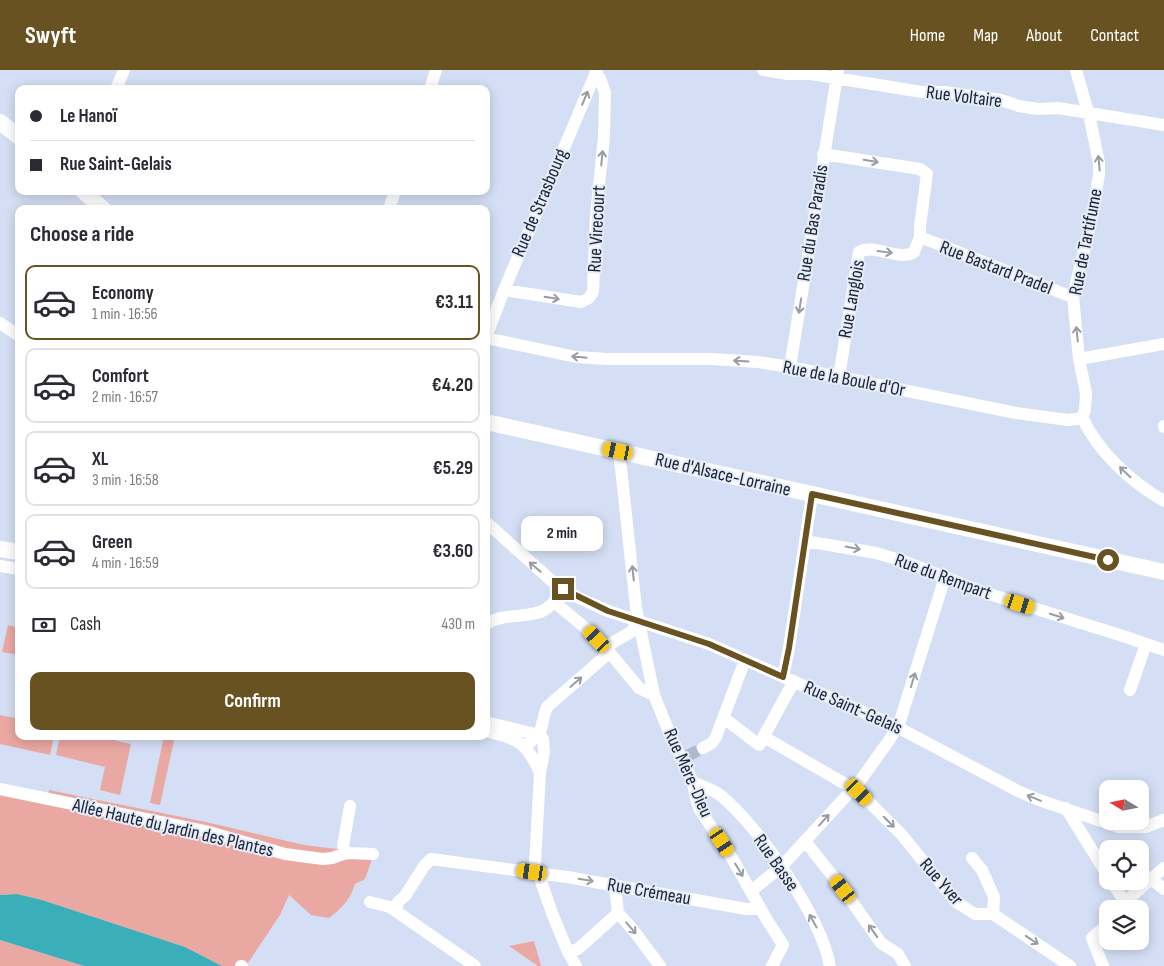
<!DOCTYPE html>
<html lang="en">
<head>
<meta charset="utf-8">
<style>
	:root { --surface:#fff; --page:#f7f7f7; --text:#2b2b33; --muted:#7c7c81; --line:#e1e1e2; --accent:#695222 }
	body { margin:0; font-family:"Sofia Sans Condensed",sans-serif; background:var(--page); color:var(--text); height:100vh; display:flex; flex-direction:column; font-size:19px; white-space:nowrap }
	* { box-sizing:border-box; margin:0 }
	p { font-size:16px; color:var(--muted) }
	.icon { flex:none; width:28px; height:28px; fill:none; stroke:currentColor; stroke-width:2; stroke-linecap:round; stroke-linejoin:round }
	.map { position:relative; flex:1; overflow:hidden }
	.details { position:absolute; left:15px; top:135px; width:475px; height:535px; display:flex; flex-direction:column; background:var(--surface); border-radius:10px; box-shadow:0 2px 12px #0003 }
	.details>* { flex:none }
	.hud { position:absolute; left:15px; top:15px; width:475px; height:110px; border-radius:10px; box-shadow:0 2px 12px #0003; display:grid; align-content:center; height:110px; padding:0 15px; background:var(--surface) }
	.needle { width:32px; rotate:280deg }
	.tools { position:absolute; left:1099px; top:710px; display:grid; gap:10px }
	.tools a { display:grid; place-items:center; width:50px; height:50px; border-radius:10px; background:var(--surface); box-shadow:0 2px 12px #0003; font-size:25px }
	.end { position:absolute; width:22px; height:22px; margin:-11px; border:6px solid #695222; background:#fff; box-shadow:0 0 0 2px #fff }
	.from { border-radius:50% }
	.bubble { position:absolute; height:35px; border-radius:10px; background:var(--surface); box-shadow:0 2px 12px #0003; font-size:16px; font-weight:700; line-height:35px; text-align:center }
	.car { position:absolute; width:15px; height:30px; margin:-15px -8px; border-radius:6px; box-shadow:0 0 4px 1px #0007; background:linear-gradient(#f5c518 24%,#345 0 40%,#f5c518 0 76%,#345 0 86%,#f5c518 0) }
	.hud b { display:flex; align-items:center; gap:18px; height:48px; font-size:19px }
	.hud b+b { border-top:1px solid var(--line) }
	.hud i { width:12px; height:12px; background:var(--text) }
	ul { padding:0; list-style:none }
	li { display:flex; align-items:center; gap:15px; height:75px; margin:0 10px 8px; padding:0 5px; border:2px solid var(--line); border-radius:10px }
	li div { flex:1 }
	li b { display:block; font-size:19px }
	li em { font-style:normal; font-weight:700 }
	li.current { border-color:var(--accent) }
	li>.icon { width:45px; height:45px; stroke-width:1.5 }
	h2 { padding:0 15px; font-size:22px; line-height:60px }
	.pay { display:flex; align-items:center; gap:12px; height:55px; padding:0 15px; font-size:19px }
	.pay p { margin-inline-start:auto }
	.primary-button { display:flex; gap:10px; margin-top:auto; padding:10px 15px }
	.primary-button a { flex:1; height:58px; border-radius:10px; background:var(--accent); color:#fff; font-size:20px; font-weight:700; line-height:58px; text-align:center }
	header { display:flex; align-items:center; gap:30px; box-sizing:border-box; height:70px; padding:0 25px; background:var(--accent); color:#fff }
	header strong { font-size:24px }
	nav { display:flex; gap:28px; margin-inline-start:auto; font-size:18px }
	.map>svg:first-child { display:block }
</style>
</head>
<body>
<header>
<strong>Swyft</strong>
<nav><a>Home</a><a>Map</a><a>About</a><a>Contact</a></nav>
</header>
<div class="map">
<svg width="1164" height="896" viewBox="0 0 1164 896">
	<rect width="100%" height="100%" fill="#d4dff5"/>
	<!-- green -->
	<path fill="#eaa8a3" d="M8,555L19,558V585L2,582Z
		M0,645L19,649V666H54L50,685L0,674Z
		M60,666H96L131,674L120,725L100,720L105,697L56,685Z
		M164,666H175L160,735L150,733Z
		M0,717L48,727L49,720L206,752L304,775L337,779L373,786L365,809L355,814C350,830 342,838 329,848L311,845L289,825L280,845L246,896H222L185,877L42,830L17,824L0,825Z
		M0,870L84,896H0Z
		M534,871L541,896H538L509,876Z"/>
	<!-- water -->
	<path fill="#3aaeb9" d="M17,824L42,830L185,877L222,896H84L0,870V825Z"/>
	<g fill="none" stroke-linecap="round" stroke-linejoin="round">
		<!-- minor-tunnel -->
		<path stroke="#aeb9cf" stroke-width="12" stroke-dasharray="12 6" stroke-linecap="butt" d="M687,686L703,678"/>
		<!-- minor -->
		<path stroke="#fff" stroke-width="12" d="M763,0L788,4H811L922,22H945L1001,30L1019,36L1038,39L1058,38L1164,55
			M1076,0L1090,49L1099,93V104L1092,147L1073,226L1079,289L1086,323L1085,340L1082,347
			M116,19L124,0
			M430,19L436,0
			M823,84L920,99L927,104L920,156V167L914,182C901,192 873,173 859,182L839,307
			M389,139L395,121
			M920,167L1067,225L1073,226
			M504,220L581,232L589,228L593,222L596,145L604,67L605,23L600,8L595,4
			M0,253L19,266
			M486,267L504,220L597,0
			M486,268L576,287L606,289H712L758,292L790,297L1016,343L1068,350L1077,349L1082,347
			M1079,289L1164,274
			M790,297L838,0
			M1082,347C1098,382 1131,412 1164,431
			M1164,357V356
			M618,381L621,398L636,538L654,625L671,667L693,712L695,725L700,740L732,788L767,850L783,875L772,896
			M486,452L553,512L577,527L608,541L709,574L897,657L1018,721L1039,730L1119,757H1145L1164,750
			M805,471L876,483L906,492L986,523L1126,567L1164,580
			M0,496L19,499
			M554,532L589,561L605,577
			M639,551L631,562L605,577L639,618L654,625
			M486,554C505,543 522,548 540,542C551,538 557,528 563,519
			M783,607L789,578L812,425
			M1130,620L1146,574
			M724,648L759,675L794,611
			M486,652L539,665L543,669L544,682L540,703L535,794L552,843L568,882L576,896
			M486,661C519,670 526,671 540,703
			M764,667L859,722L902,765L956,832L975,844H993L1070,896
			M525,676C548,660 538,658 547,637L610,582
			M703,678L712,673L716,667L745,590
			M693,712C702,717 713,719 720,725C759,756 821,847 830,896
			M0,719L209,762L285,784L323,789L332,788L346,783
			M350,736L343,776L346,783L373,784
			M1066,738L1108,806
			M805,771L843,819L881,873L898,884L905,896
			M972,788L982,800L994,827L993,844
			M1151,809L1164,798
			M1111,811L1125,832
			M615,816L618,843
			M751,821L782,796L860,711L890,669L900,651L945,507
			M370,832L390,837L475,896
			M1119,839L1133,825L1151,809L1164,819
			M396,841L398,832L405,826L424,796L431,789L567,807L746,839H761
			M568,882L578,879L618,843L634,861L660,896
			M241,896H242
			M1103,896L1092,868L1108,854"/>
		<!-- major -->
		<path stroke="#fff" stroke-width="16" d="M0,52L19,67
			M83,121L103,139
			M486,352L1164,502
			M0,479L19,482"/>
	</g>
	<!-- one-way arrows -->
	<defs><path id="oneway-shaft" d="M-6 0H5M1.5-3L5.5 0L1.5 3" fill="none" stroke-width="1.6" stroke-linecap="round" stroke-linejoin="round" transform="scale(1.25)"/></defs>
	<g stroke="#979ca5">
		<use href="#oneway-shaft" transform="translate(585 28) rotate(-67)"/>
		<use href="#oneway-shaft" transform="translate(602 88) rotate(-84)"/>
		<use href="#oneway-shaft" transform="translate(871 91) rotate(9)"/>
		<use href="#oneway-shaft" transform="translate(1099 93) rotate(-95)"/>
		<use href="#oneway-shaft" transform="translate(885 182) rotate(8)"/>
		<use href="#oneway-shaft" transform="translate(552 228) rotate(9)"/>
		<use href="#oneway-shaft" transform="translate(800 236) rotate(99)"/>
		<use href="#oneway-shaft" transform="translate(1077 264) rotate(-96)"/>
		<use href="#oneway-shaft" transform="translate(579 287) rotate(-174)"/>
		<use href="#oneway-shaft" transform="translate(741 291) rotate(-177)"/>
		<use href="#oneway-shaft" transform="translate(1125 402) rotate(-136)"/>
		<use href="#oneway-shaft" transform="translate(853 478) rotate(11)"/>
		<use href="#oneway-shaft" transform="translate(535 497) rotate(-140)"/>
		<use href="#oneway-shaft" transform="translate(633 503) rotate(-96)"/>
		<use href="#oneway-shaft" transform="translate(1057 546) rotate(17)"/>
		<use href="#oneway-shaft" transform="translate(913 610) rotate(-73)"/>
		<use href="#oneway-shaft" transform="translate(576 612) rotate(-41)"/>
		<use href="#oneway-shaft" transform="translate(1034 728) rotate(-158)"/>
		<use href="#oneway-shaft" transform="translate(824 750) rotate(-48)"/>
		<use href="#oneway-shaft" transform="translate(889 752) rotate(45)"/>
		<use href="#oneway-shaft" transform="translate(739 800) rotate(59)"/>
		<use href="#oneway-shaft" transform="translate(586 810) rotate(10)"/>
		<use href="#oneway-shaft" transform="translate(813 851) rotate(-119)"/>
		<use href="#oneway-shaft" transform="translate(631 858) rotate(49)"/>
		<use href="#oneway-shaft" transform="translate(873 861) rotate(-125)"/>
		<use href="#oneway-shaft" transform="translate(1032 870) rotate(34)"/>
	</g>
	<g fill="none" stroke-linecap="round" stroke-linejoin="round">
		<!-- route -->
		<path stroke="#695222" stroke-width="6" d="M563,519L608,541L709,574L783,607L789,578L812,424L1108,490"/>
	</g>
	<g text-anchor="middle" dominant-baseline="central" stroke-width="4" stroke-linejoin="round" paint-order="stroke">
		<!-- street labels -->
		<g font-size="19" fill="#182236" stroke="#e6ecf7">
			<text transform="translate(964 27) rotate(7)">Rue Voltaire</text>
			<text transform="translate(540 133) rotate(-67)">Rue de Strasbourg</text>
			<text transform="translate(813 153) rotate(-81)">Rue du Bas Paradis</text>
			<text transform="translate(597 159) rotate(-87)">Rue Virecourt</text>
			<text transform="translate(1086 172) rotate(-79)">Rue de Tartifume</text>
			<text transform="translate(996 198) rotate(21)">Rue Bastard Pradel</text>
			<text transform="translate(852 229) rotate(-80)">Rue Langlois</text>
			<text transform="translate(844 309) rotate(11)">Rue de la Boule d'Or</text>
			<text transform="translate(723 405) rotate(13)">Rue d'Alsace-Lorraine</text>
			<text transform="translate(943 507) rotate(20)">Rue du Rempart</text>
			<text transform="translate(853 638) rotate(24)">Rue Saint-Gelais</text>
			<text transform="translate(688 703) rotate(66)">Rue Mère-Dieu</text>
			<text transform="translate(173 758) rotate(13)">Allée Haute du Jardin des Plantes</text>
			<text transform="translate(776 793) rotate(55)">Rue Basse</text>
			<text transform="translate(941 812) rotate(49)">Rue Yver</text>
			<text transform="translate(649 822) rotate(10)">Rue Crémeau</text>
		</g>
	</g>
</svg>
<div class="tools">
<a><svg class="needle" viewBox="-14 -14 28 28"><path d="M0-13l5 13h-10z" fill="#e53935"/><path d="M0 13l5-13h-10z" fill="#7c7c81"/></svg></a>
<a><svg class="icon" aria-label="locate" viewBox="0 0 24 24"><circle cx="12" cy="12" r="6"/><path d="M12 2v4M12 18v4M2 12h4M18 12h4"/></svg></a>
<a><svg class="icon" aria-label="layers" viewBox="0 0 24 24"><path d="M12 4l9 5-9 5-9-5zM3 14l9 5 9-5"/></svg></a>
</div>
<i class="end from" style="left:1108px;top:490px"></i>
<i class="end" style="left:563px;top:519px"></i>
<div class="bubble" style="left:521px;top:446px;width:82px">2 min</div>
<i class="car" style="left:618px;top:381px;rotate:282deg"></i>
<i class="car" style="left:1020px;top:534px;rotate:108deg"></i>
<i class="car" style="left:597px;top:569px;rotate:317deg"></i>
<i class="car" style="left:859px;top:722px;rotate:135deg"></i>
<i class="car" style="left:722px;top:772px;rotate:147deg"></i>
<i class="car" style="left:532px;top:802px;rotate:278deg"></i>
<i class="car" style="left:843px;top:819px;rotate:322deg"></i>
<div class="hud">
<b><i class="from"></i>Le Hanoï</b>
<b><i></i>Rue Saint-Gelais</b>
</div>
<section class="details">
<h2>Choose a ride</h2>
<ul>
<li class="current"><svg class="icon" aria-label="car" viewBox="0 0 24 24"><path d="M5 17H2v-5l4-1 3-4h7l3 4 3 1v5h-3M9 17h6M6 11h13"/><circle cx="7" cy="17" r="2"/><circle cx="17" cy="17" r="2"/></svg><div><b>Economy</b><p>1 min · 16:56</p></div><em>€3.11</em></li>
<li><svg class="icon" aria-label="car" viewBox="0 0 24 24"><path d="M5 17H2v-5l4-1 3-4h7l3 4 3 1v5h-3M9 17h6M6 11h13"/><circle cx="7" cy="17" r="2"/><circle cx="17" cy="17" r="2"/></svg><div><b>Comfort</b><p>2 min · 16:57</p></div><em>€4.20</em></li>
<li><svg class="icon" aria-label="car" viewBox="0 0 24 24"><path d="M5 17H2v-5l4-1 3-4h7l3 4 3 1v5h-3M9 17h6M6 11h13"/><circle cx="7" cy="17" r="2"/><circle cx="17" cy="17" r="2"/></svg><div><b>XL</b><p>3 min · 16:58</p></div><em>€5.29</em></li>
<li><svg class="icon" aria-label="car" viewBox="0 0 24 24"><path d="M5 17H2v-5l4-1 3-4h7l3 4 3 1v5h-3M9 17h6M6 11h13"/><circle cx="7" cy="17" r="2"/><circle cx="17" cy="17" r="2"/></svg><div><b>Green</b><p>4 min · 16:59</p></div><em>€3.60</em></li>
</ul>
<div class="pay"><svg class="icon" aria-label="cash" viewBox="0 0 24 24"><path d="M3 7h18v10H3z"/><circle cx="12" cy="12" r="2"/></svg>Cash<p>430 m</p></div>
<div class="primary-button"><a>Confirm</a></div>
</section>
</div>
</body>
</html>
